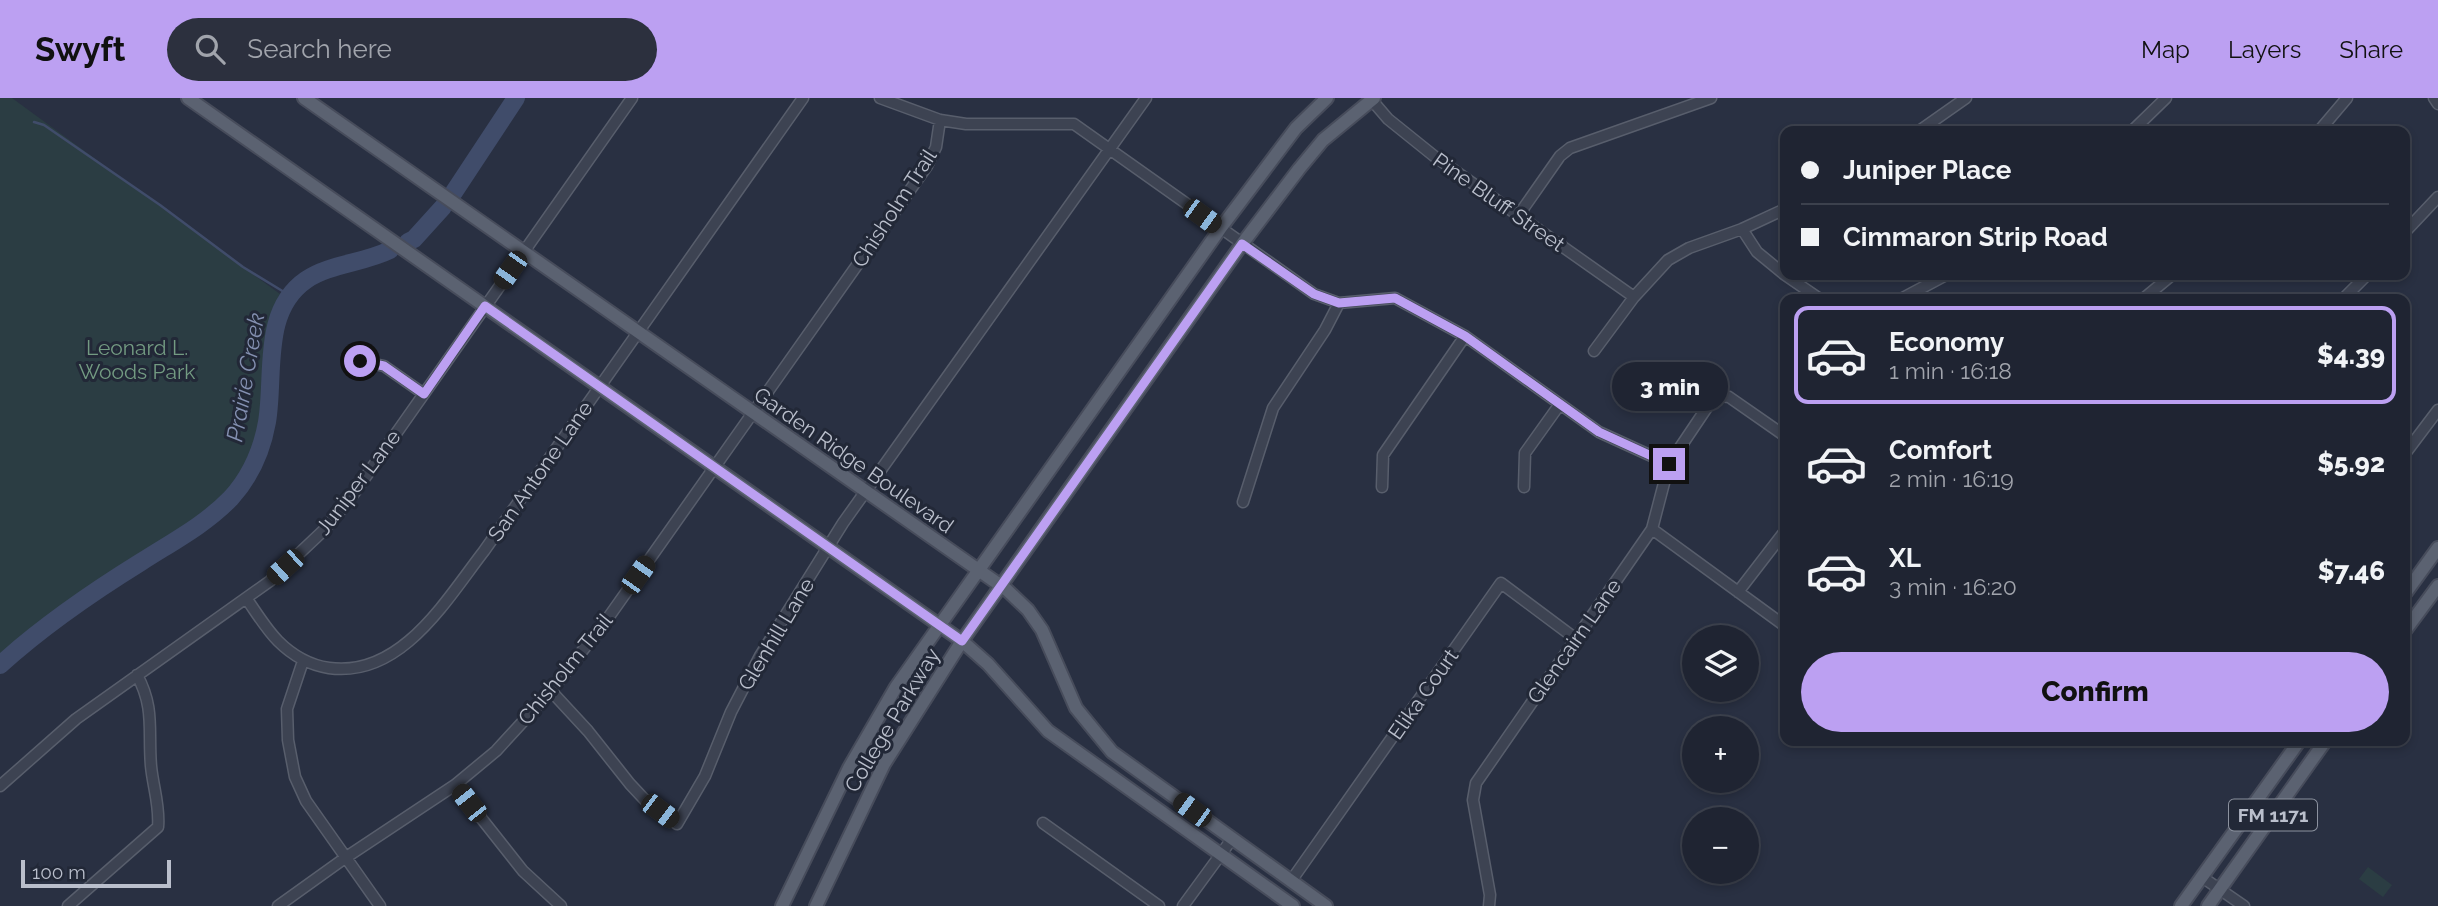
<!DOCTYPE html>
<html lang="en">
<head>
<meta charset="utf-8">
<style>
	:root { --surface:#1f2432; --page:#2c303e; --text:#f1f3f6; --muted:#a1a4ac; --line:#3c414d; --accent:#bca0f2 }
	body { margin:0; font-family:Raleway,sans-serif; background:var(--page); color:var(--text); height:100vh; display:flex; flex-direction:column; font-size:26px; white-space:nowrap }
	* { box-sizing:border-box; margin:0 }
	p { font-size:23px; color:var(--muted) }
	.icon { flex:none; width:38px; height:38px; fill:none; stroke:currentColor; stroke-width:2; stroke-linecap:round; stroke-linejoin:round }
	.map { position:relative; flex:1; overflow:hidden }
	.side { position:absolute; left:1780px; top:196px; width:630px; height:452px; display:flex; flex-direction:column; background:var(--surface); border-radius:14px; box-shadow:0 4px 10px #0003,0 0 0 2px var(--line) }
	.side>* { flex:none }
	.top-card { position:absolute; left:1780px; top:28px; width:630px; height:154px; border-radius:14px; box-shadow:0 4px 10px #0003,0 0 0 2px var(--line); display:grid; align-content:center; height:154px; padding:0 21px; background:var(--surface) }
	.fabs { position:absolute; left:1682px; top:527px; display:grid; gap:14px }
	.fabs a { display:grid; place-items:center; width:77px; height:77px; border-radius:50%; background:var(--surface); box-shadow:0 4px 10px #0003,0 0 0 2px var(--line); font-size:35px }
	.scale { position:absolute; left:21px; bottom:18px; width:150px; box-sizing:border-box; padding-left:7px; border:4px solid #babfcc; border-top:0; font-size:19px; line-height:24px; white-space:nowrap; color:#babfcc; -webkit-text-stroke:5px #222837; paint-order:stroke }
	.end { position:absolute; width:32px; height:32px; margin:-16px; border:9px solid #bca0f2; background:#111; box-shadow:0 0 0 4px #111 }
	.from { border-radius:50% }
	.bubble { position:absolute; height:49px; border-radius:24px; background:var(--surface); box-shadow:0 4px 10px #0003,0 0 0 2px var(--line); font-size:23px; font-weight:800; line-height:49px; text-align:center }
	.car { position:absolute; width:21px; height:42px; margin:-21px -10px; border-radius:9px; box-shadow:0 0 5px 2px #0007; background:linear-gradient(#222 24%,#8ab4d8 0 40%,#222 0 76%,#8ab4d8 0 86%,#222 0) }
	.top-card b { display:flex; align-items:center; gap:24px; height:66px; font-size:26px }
	.top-card b+b { border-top:2px solid var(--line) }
	.top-card i { width:18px; height:18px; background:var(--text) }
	ul { padding:12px 0 0; list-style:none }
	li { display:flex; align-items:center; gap:21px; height:98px; margin:0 14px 10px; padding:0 7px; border:4px solid transparent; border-radius:14px }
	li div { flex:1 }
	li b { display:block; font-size:26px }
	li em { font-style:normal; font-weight:800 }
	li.current { border-color:var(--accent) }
	li>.icon { width:63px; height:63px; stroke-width:1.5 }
	.button { display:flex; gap:14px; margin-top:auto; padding:14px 21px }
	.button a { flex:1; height:80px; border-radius:42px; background:var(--accent); color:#111; font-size:28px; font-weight:800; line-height:80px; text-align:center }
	header { display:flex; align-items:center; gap:42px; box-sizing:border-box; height:98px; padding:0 35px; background:var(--accent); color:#111 }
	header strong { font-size:33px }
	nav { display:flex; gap:38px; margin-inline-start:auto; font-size:24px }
	.search { width:490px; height:63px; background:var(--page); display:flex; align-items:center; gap:18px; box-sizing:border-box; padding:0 24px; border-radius:38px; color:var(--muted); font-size:26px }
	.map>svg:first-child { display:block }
</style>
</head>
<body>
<header>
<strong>Swyft</strong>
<div class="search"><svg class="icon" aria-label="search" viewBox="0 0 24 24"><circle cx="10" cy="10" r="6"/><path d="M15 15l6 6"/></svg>Search here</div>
<nav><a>Map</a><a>Layers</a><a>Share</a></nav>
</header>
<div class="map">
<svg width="2438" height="808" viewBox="0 0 2438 808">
	<rect width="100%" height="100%" fill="#293042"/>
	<!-- green -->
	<path fill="#2b3d43" d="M0,0H12L291,204L275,243L272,327L249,385L216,423L89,504L0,576Z
		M2368,769L2392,787L2383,799L2359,781Z"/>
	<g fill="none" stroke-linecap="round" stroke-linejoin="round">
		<!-- stream -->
		<path stroke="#404c6a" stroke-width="2.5" d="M34,24L44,27L160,107L243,169L289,197"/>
		<!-- river -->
		<path stroke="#404c6a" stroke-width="18" d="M454,94L516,0
			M408,144L414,141L443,109
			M0,567C43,528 91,495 141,464C172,444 205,427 231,400C250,379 262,352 267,324C275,277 261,213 306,182C329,166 364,165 390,152"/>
		<!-- minor casing -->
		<g stroke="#585e6c" stroke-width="13">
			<path id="minor" d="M880,0L940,22L966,26H1074L1314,196L1339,205L1395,200L1465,238L1599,334L1669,366
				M1370,0L1388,21L1434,58L1634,199
				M2434,0L2438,6
				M1919,33L1966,0
				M2132,33L2166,0
				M2319,33L2347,0
				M1518,118L1560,58L1570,50L1711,0
				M1742,131L1757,154L1785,177
				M2404,135L2438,99
				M1785,177L1820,201
				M1901,201L1946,177
				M2143,201L2172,177
				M2343,201L2367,177
				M1594,253L1634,199L1668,162L1689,150L1742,131L1785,111
				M360,263L384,268L424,296
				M2404,357L2438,312
				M1382,389L1383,357L1465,238
				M1524,389L1525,355L1560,306
				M1243,404L1273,310L1325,232L1339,205
				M1652,431L1785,528
				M1738,494L1785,433
				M246,500C256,514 266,531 278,543C292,557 309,567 329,570C401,580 446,502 484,453L803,0
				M303,563L287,611L288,642L295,679L306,703L380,808
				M551,593L588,633L630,686L645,702L677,726L705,678L731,614L760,558L843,425L1146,0
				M455,687L523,773L561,808
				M0,688L76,621L270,483L324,432L350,401L632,0
				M1043,725L1159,808
				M2202,779L2244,808
				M1291,783L1501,485L1576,541
				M68,808L158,729C160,708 153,689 151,668C148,633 155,610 137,577
				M278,808L345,760L455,687L496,653L551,593L608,520L927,68L936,49L940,22
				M1183,808L1232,741
				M1489,808L1490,797L1473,702L1476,685L1652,431L1669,366L1710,305L1720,298L1729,299L1785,338"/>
		</g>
		<!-- major casing -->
		<g stroke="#474c5b" stroke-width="16">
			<path id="major" d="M188,0L962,543L988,566L1048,633L1293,808
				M304,0L1007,492L1028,512L1042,532L1076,610L1112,654L1326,808
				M2404,497L2438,450
				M2404,534L2438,488
				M782,808L849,670L896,589L1220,131L1296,30L1327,0
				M816,808L884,666L962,543L1242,146L1299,71L1323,42L1374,0
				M2181,808L2300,642
				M2208,808L2326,642"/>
		</g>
		<!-- minor -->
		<use href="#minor" stroke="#3d4352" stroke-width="10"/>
		<!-- major -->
		<use href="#major" stroke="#5b6271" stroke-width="12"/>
	</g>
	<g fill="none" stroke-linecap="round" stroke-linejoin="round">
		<!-- route -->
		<path stroke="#bca0f2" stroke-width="9" d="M360,263L384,268L424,296L485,208L962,543L1242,146L1314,196L1339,205L1395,200L1465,238L1599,334L1669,366"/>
	</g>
	<g text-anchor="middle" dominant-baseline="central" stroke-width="6" stroke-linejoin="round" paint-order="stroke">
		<!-- shield labels -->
		<rect fill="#222837" stroke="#8c929f" stroke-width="2" x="2229" y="701.5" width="88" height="31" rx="5"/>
		<g font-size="19" font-weight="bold" fill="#babfcc">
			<text x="2273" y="717">FM 1171</text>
		</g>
		<!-- street labels -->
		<g font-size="21" fill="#babfcc" stroke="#222837">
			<text transform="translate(1499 104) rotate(35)">Pine Bluff Street</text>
			<text transform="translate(894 110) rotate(-57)">Chisholm Trail</text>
			<text transform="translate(854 362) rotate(35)">Garden Ridge Boulevard</text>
			<text transform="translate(540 373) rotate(-55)">San Antone Lane</text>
			<text transform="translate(358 384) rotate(-53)">Juniper Lane</text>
			<text transform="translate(776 536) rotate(-59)">Glenhill Lane</text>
			<text transform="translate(1574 543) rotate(-55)">Glencairn Lane</text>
			<text transform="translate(565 571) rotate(-51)">Chisholm Trail</text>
			<text transform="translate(1423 596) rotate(-55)">Elika Court</text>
			<text transform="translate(892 622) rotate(-59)">College Parkway</text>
		</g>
		<!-- park labels -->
		<g font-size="21" fill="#739b82" stroke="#222837">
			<text x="137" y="249">Leonard L.<tspan x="137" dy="24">Woods Park</tspan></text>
		</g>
		<!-- water labels -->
		<g font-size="23" font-style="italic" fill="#8490b1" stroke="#222837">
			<text transform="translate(245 279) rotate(-80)">Prairie Creek</text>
		</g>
	</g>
</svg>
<div class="fabs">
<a><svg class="icon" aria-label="layers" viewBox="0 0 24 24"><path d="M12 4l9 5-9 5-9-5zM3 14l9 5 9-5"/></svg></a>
<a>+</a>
<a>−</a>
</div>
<div class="scale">100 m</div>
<i class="end from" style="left:360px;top:263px"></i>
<i class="end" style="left:1669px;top:366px"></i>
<div class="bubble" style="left:1612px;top:264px;width:116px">3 min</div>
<i class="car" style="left:1202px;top:118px;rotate:126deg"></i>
<i class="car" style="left:510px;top:172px;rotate:215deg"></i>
<i class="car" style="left:285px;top:469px;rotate:228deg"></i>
<i class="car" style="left:638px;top:477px;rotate:35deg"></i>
<i class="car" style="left:469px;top:705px;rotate:322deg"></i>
<i class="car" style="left:1192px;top:712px;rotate:306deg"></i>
<i class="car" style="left:660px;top:713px;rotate:127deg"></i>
<div class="top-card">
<b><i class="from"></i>Juniper Place</b>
<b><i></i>Cimmaron Strip Road</b>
</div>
<section class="side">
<ul>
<li class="current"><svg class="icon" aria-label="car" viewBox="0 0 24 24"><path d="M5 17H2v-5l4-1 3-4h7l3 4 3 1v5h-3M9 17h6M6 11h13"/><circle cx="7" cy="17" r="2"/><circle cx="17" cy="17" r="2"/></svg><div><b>Economy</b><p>1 min · 16:18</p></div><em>$4.39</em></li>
<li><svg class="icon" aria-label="car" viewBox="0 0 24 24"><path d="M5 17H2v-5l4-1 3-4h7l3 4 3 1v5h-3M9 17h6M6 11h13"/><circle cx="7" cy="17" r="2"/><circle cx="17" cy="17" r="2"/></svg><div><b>Comfort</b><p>2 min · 16:19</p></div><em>$5.92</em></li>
<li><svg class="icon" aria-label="car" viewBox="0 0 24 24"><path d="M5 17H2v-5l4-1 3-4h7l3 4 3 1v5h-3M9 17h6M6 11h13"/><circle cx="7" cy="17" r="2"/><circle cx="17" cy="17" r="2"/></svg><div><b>XL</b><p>3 min · 16:20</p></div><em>$7.46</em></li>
</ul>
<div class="button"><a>Confirm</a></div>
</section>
</div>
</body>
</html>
